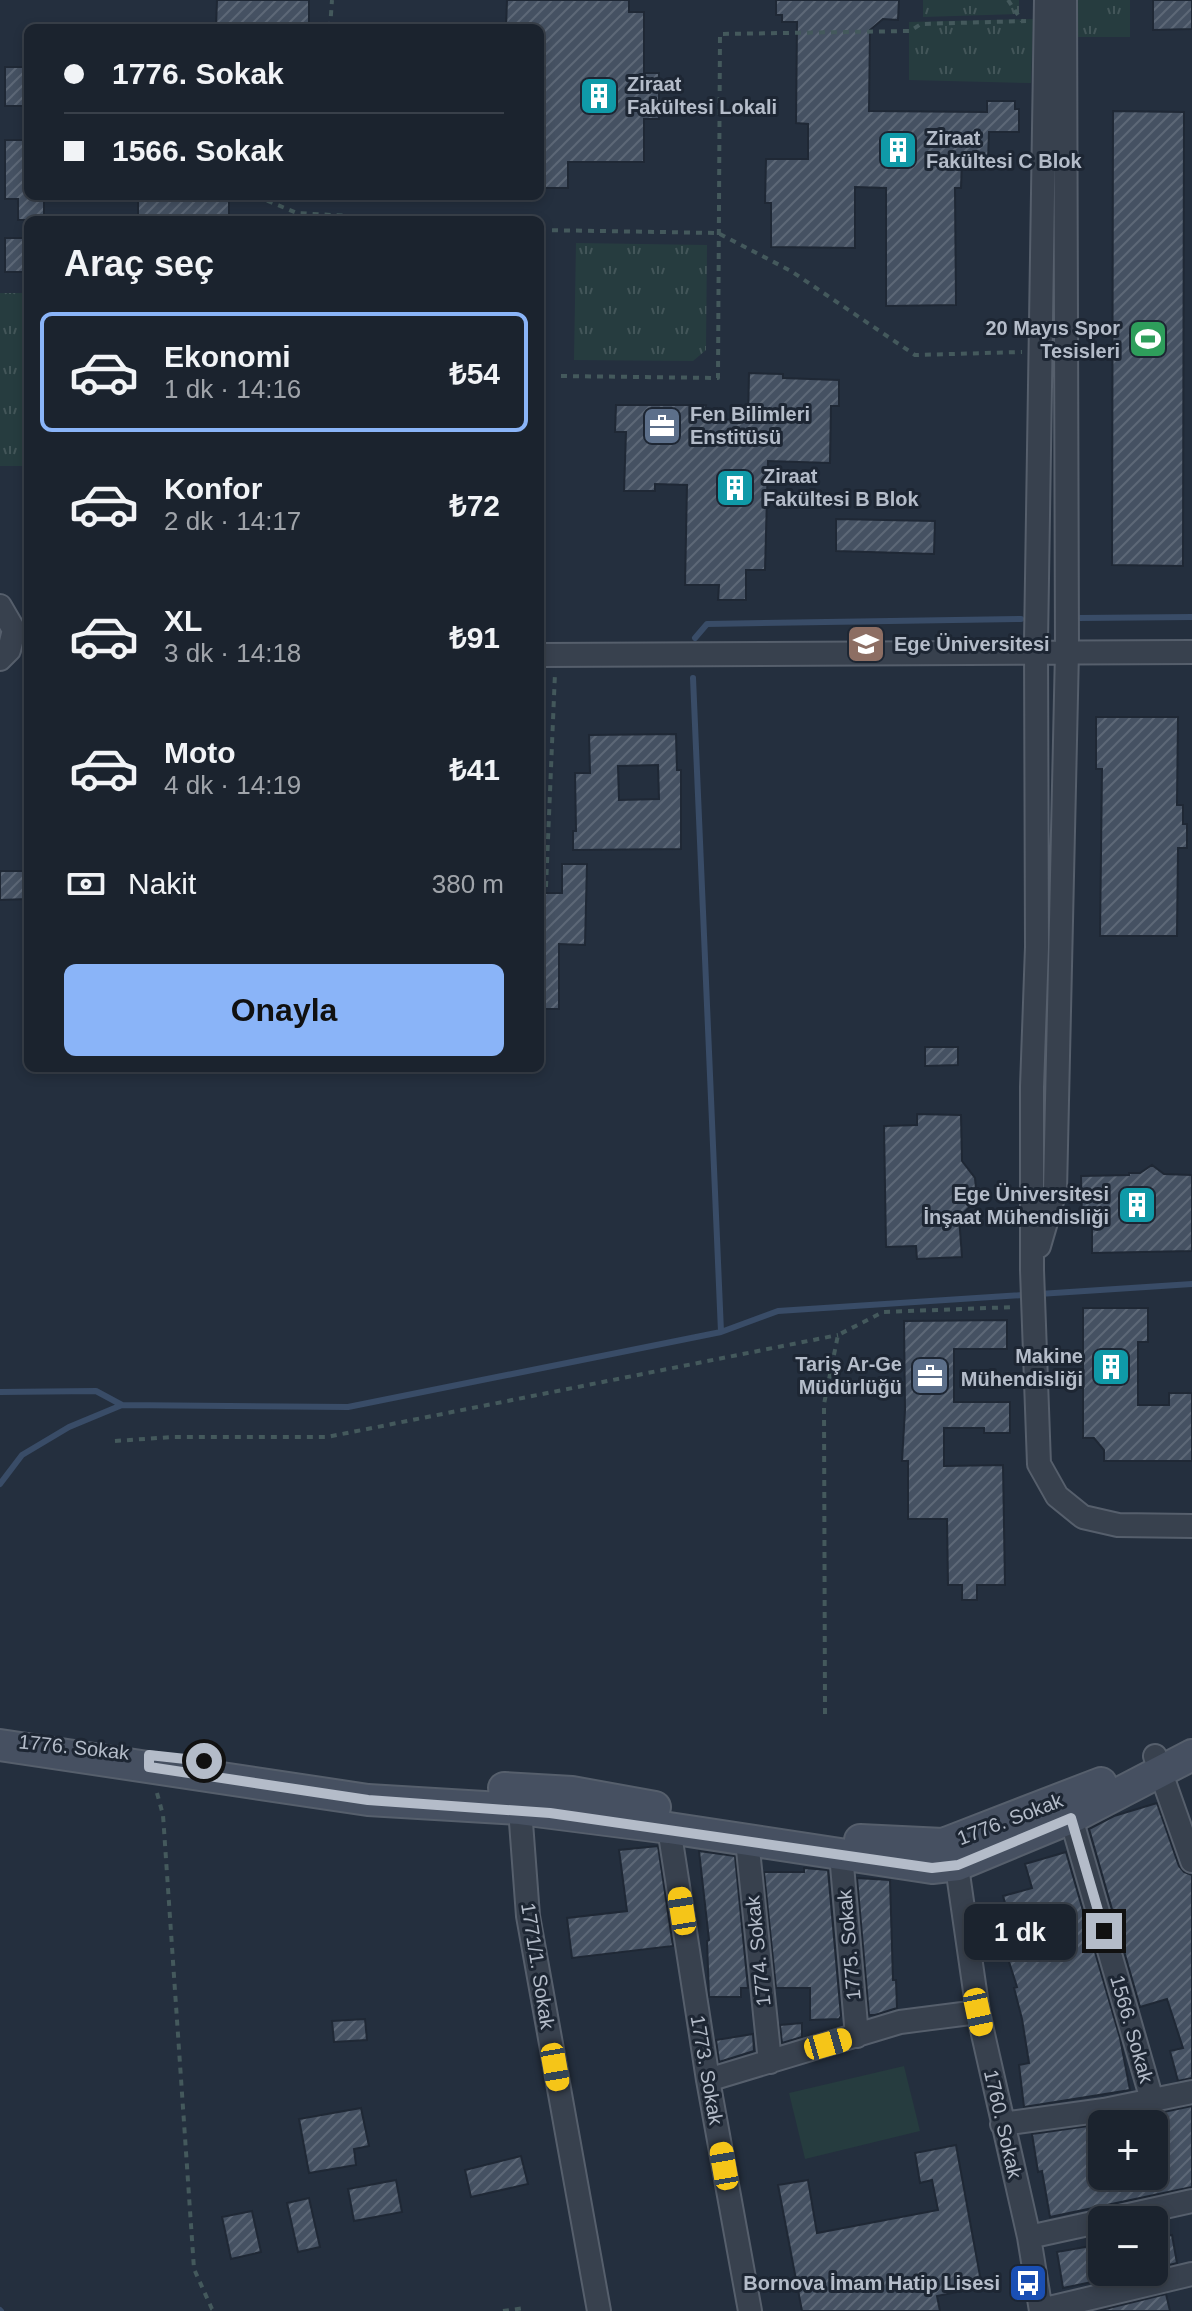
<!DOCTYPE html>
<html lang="tr">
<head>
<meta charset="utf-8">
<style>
	:root { --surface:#1b232e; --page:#242b36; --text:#f1f3f6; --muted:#a0a4aa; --line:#39404a; --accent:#8ab4f8 }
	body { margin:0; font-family:Helvetica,sans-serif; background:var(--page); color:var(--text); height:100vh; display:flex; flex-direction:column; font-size:30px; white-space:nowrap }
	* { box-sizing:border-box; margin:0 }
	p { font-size:26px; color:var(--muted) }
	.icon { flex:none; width:44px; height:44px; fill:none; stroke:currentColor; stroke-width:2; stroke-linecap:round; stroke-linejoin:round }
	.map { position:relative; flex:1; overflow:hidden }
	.sheet { position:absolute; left:24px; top:216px; width:520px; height:856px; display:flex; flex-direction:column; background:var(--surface); border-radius:12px; box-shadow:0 4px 12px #0003,0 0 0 2px var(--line) }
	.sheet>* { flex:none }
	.guide { position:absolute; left:24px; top:24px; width:520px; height:176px; border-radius:12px; box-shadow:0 4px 12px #0003,0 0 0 2px var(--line); display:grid; align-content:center; height:176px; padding:0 40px; background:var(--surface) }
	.tools { position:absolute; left:1088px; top:2110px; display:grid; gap:16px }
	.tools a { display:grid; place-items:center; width:80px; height:80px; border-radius:12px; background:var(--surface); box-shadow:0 4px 12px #0003,0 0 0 2px var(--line); font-size:40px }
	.end { position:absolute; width:36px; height:36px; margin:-18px; border:10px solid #b4bcc9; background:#111; box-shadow:0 0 0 4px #111 }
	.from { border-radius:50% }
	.bubble { position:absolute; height:56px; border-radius:12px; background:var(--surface); box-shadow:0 4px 12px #0003,0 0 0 2px var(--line); font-size:26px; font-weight:700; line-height:56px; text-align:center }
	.car { position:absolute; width:24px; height:48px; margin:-24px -12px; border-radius:10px; box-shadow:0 0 6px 2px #0007; background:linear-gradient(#f5c518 24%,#345 0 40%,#f5c518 0 76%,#345 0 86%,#f5c518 0) }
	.guide b { display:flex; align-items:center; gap:28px; height:76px; font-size:30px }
	.guide b+b { border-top:2px solid var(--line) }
	.guide i { width:20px; height:20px; background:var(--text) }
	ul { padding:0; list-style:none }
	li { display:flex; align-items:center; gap:24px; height:120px; margin:0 16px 12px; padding:0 24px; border:4px solid transparent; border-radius:12px }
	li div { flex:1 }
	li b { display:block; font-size:30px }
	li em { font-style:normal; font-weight:700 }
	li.active { border-color:var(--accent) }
	li>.icon { width:72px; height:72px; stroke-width:1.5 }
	h2 { padding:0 40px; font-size:36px; line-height:96px }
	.pay { display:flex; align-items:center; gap:20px; height:88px; padding:0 40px; font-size:30px }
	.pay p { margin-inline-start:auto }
	.cta { display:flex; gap:16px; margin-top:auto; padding:16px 40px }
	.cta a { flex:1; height:92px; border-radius:12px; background:var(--accent); color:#111; font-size:32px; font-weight:700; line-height:92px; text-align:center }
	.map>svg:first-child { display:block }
</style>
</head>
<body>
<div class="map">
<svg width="1192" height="2311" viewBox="0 0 1192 2311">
	<defs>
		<pattern id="grass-tufts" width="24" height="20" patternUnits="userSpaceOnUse" patternTransform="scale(2)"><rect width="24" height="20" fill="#263c3f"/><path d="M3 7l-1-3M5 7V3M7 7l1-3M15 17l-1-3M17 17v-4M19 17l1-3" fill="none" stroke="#435659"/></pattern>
		<pattern id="building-hatch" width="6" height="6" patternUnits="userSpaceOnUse" patternTransform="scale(2)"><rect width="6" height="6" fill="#455162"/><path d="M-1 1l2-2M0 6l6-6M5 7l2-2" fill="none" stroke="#5d6877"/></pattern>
	</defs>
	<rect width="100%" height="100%" fill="#242f3e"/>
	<!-- grass -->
	<path fill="url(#grass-tufts)" d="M923,0H1019V14L923,17Z
		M1076,0H1130V37H1076Z
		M1033,19L1031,83L909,80V22Z
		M576,243L707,245L706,350L693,361L574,360Z
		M0,293H28V466H0Z"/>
	<!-- pitch -->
	<path fill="#263c3f" d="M904,2066L920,2131L805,2159L789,2093Z"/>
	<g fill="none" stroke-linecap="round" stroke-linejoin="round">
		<!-- stream -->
		<path stroke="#394c67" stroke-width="6" d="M1078,618L1192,617
			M695,638L707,624L1021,619
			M693,678L721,1332
			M0,1392L96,1391L122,1405
			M0,1484L22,1455L69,1427L122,1405L348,1407L721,1332L778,1311L1192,1284
			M0,2310L1,2311"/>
	</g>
	<!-- building -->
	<path fill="url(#building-hatch)" stroke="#1f2835" stroke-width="2" fill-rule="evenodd" d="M217,0H309V28L216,27Z
		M507,0H629V12H644V73H659V119H644V162H568V188H540V28H506Z
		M776,0H899L898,20L883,19L870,30L869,111L987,112V101H1015V109H1019V132H989L988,161L962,160L961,188H955L956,305L886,306V188L855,187V248L771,247V203H765L766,159H808V124L796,123L797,22H782V15H776Z
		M1153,0H1192V29L1153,30Z
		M5,67H28V106H5Z
		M1113,111L1184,112L1183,566L1112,565Z
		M5,140H28V196H44V220H18V199H5Z
		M160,196L229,199V220H138V198H160Z
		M5,238H28V272H5Z
		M749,373L783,374V378L839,380V406H831L830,463L768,461L765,570H746V600H718L719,585H685L687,485L655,484V491H624L626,432H615L616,405H706L705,419L748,420Z
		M836,519L935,521L934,554L836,551Z
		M1096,717H1178L1177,805H1183V824H1187V848H1178L1177,936H1100L1102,769H1096Z
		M676,734L677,770H681V849L573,850V831H576L575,773H590L589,735ZM658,765L659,799L619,800L618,766Z
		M562,864H587L585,945L559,944V1009H540V893H562Z
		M0,871H28V899L0,900Z
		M925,1047H958V1065L925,1066Z
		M917,1114L961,1115L962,1161L975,1178L977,1200L959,1217L962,1257L917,1259L916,1246L886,1247L884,1126L917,1125Z
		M1152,1165L1164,1174L1192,1175V1251L1092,1253V1221H1082L1081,1176L1129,1175V1173H1140Z
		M1083,1308H1148V1342H1138V1405H1169V1393H1192V1461H1104V1450L1094,1438H1083Z
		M1007,1320V1349H954V1402H1010V1433H984V1428H944V1466L1003,1465L1005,1585H977V1600H962V1585H948L947,1519H908V1461H902L905,1410L904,1321Z
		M1157,1803L1179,1866L1184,1872L1192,1875V2078L1178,2081L1170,2051L1183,2048L1167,1999L1140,2007L1089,1829L1114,1816Z
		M658,1846L673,1946L572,1958L567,1918L627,1911L619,1850Z
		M699,1851L735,1856L748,1988H741V1997H709L707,1941L709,1940Z
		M1066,1852L1120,2038L1130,2090L1024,2107L1019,2065L1029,2063L1022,2019L1014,1988L1017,1987L996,1921L1009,1917L1003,1896L1032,1888L1025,1864Z
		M804,1868L828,1870L841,2016L839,2019L810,2020V1988H776L764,1872H804Z
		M857,1878L890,1880L893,1980H896L897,2008L875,2015H869Z
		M365,2019L367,2040L334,2042L332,2021Z
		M802,2023V2037L782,2043L780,2025Z
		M753,2034L754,2051L719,2062L716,2040Z
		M1192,2106V2187L1050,2217L1042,2171L1038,2172L1032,2134L1102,2124V2176H1154V2114Z
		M361,2108L369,2146L354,2149L356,2165L309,2173L299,2119Z
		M956,2145L982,2287L937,2296L940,2311H802L778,2185L808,2180L817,2233L938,2210L932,2180L920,2183L915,2153Z
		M521,2156L528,2184L471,2197L465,2170Z
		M396,2180L402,2212L354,2221L348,2189Z
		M309,2198L320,2247L298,2252L287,2203Z
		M252,2211L261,2252L231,2259L222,2217Z
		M1172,2235L1177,2263L1154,2269V2238Z
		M1102,2244V2272H1140L1063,2288L1057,2252Z
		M1166,2294L1170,2311H1097Z"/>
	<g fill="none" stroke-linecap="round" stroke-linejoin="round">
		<!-- street casing -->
		<g stroke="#565f6c" stroke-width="26">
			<path id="street" d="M1046,0L1036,643L1037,947L1032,1087V1270L1039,1464L1057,1496L1083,1517L1118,1525L1192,1526
				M0,606L14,630L9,650L0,659
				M540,655L1192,652
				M1039,1246L1055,1191L1067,651L1065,0
				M1155,1756L1192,1861
				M520,1809L528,1916L599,2311
				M1071,1818L1152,2100
				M669,1828L708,2080L750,2311
				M747,1840L770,2062
				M955,1853L978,2012L1029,2237L1041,2311
				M841,1854L857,2036
				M708,2080L900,2022L978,2012
				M1002,2124L1104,2110L1192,2092
				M1106,2220L1192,2201
				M1029,2237L1102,2221
				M1041,2310L1192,2274"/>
		</g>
		<!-- secondary casing -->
		<g stroke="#565f6c" stroke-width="34">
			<path id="secondary" d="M0,1745L368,1800L520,1809L669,1828L932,1868L958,1865L1071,1818L1192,1755
				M504,1788L572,1792L655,1807
				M860,1840L943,1844L1101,1783"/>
		</g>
		<!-- path -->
		<path stroke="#44595c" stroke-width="4" stroke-dasharray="6 6" stroke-linecap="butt" d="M1008,0L1022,21
			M133,28V24L187,26L188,28
			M330,28L332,0
			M256,196L297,213L421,220
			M540,230L718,233L791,271L915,355L1022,352
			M561,376L718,378L720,34L910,31L921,24L1026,21
			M546,887L555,673
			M115,1441L172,1437H327L838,1335
			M825,1714L824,1404L838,1335L883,1312L1015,1307
			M157,1793L163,1815L194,2269L212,2309L215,2311
			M503,2311L525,2308"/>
		<!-- street -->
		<use href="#street" stroke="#38414e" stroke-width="22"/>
		<!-- secondary -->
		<use href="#secondary" stroke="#465061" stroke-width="30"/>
	</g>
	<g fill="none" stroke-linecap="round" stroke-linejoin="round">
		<!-- route -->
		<path stroke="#b4bcc9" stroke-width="10" d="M204,1761L149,1755V1767L368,1800L550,1813L932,1868L958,1865L1071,1818L1104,1931"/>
	</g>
	<!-- icons -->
	<defs>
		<g id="building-square" transform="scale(2)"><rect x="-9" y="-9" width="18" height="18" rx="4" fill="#0f9aa8" stroke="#1d2633"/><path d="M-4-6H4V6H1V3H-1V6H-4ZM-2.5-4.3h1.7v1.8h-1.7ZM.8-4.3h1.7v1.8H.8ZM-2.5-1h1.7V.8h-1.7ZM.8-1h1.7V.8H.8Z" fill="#fff"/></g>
		<g id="stadium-square" transform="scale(2)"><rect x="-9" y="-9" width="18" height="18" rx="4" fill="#2e9e5b" stroke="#1d2633"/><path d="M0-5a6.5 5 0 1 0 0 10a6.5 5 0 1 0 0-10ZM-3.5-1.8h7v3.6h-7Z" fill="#fff"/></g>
		<g id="office-square" transform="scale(2)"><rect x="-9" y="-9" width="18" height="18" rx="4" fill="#5c6f8a" stroke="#1d2633"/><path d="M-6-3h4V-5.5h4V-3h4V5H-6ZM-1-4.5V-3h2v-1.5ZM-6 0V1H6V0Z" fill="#fff"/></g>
		<g id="university-square" transform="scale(2)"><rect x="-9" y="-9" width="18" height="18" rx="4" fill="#8d6e63" stroke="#1d2633"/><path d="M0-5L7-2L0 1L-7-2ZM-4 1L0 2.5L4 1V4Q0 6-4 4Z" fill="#fff"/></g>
		<g id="bus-square" transform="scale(2)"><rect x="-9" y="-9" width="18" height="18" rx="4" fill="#1a4fb4" stroke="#1d2633"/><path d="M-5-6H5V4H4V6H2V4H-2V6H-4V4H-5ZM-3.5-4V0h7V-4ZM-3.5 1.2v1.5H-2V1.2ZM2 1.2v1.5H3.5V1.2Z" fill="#fff"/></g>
	</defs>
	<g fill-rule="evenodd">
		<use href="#building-square" x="599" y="96"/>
		<use href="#building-square" x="898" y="150"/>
		<use href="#stadium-square" x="1148" y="339"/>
		<use href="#office-square" x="662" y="426"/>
		<use href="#building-square" x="735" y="488"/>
		<use href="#university-square" x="866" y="644"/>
		<use href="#building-square" x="1137" y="1205"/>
		<use href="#building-square" x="1111" y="1367"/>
		<use href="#office-square" x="930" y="1376"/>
		<use href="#bus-square" x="1028" y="2283"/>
	</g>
	<g text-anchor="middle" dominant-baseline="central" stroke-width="6" stroke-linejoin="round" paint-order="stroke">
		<!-- poi labels -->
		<g font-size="20" font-weight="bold" fill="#b4bcc9" stroke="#1d2633" text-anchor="start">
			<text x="627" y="84">Ziraat<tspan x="627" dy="23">Fakültesi Lokali</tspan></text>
			<text x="926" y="138">Ziraat<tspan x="926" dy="23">Fakültesi C Blok</tspan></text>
			<text x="1120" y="328" text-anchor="end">20 Mayıs Spor<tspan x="1120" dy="23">Tesisleri</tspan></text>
			<text x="690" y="414">Fen Bilimleri<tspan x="690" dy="23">Enstitüsü</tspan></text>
			<text x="763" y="476">Ziraat<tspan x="763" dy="23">Fakültesi B Blok</tspan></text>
			<text x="894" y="644">Ege Üniversitesi</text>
			<text x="1109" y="1194" text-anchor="end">Ege Üniversitesi<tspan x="1109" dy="23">İnşaat Mühendisliği</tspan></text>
			<text x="1083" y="1356" text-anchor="end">Makine<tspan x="1083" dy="23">Mühendisliği</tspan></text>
			<text x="902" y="1364" text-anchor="end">Tariş Ar-Ge<tspan x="902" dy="23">Müdürlüğü</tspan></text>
			<text x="1000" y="2283" text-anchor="end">Bornova İmam Hatip Lisesi</text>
		</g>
		<!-- street labels -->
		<g font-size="20" fill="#b4bcc9" stroke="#1d2633">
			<text transform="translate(74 1747) rotate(6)">1776. Sokak</text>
			<text transform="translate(1010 1819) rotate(-21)">1776. Sokak</text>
			<text transform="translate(849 1945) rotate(-95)">1775. Sokak</text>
			<text transform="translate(758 1951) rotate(-96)">1774. Sokak</text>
			<text transform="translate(538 1966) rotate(81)">1771/1. Sokak</text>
			<text transform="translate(1132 2029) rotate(74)">1566. Sokak</text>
			<text transform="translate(707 2070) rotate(80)">1773. Sokak</text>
			<text transform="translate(1003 2124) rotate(77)">1760. Sokak</text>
		</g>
	</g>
</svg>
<div class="tools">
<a>+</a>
<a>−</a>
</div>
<i class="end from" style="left:204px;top:1761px"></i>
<i class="end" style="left:1104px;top:1931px"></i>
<div class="bubble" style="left:964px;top:1904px;width:112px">1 dk</div>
<i class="car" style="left:682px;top:1911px;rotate:351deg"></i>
<i class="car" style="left:978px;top:2012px;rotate:168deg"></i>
<i class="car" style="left:828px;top:2044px;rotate:74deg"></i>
<i class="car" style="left:555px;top:2067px;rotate:170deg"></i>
<i class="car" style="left:724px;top:2166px;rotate:350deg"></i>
<div class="guide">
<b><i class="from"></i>1776. Sokak</b>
<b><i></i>1566. Sokak</b>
</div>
<section class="sheet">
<h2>Araç seç</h2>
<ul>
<li class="active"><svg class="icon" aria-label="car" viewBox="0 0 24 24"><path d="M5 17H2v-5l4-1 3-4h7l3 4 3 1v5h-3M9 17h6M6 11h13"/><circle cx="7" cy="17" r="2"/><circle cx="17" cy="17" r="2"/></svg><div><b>Ekonomi</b><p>1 dk · 14:16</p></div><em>₺54</em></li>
<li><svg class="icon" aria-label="car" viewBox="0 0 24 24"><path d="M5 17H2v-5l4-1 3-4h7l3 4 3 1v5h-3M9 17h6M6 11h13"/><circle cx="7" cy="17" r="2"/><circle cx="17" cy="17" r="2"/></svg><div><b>Konfor</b><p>2 dk · 14:17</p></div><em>₺72</em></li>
<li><svg class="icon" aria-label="car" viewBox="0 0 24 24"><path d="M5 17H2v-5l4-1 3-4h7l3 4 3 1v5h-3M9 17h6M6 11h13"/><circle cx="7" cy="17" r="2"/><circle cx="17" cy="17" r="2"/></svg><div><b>XL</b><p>3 dk · 14:18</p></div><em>₺91</em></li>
<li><svg class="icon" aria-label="car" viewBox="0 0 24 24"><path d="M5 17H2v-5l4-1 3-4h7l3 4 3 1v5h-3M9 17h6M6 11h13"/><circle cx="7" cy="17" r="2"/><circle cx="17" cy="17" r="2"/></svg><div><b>Moto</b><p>4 dk · 14:19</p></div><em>₺41</em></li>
</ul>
<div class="pay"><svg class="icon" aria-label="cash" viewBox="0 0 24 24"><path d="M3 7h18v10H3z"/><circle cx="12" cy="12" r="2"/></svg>Nakit<p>380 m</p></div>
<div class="cta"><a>Onayla</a></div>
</section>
</div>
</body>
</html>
